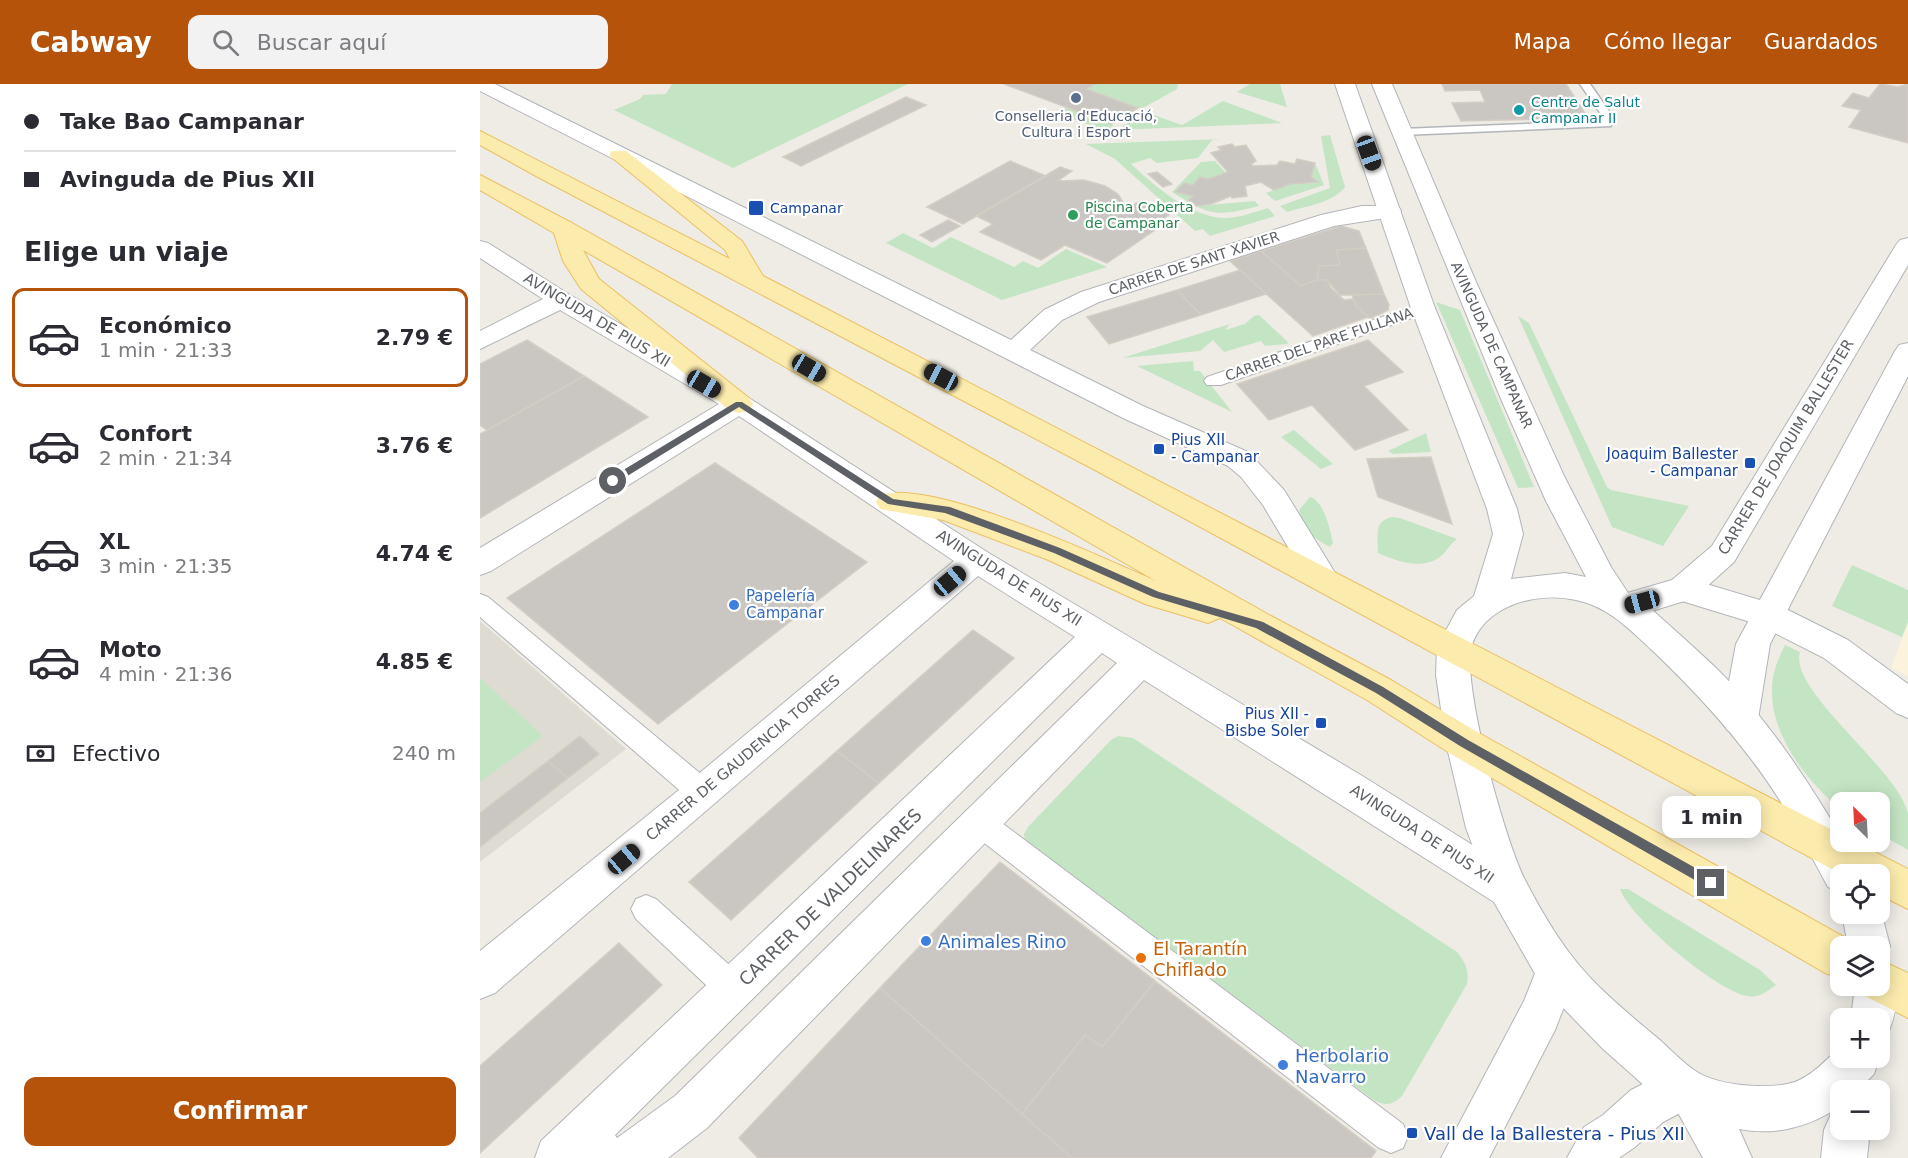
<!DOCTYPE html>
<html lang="es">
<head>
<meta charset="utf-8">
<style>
	:root { --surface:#fff; --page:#f2f2f3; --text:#2b2b33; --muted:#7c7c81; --line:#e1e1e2; --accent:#b45309 }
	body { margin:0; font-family:"DejaVu Sans",sans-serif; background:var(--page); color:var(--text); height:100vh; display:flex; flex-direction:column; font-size:22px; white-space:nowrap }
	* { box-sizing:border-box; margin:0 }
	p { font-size:20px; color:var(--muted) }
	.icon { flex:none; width:33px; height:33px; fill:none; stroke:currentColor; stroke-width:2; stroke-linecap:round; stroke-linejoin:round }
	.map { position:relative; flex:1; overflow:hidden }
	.panel { display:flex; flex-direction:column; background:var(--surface); width:480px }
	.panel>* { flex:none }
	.top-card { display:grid; align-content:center; height:132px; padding:0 24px; background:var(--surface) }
	.needle { width:39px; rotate:336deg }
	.controls { position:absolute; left:1350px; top:708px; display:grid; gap:12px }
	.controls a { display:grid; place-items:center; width:60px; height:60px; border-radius:12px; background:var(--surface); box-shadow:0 3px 15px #0003; font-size:30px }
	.end { position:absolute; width:27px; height:27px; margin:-14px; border:8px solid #5d6165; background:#fff; box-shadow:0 0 0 3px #fff }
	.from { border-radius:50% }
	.bubble { position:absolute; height:42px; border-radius:12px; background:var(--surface); box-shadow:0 3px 15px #0003; font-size:20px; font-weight:800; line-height:42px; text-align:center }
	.car { position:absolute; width:18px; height:36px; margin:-18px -9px; border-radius:8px; box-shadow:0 0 4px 2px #0007; background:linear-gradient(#222 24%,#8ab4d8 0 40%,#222 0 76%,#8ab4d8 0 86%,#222 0) }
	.top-card b { display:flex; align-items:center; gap:21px; height:57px; font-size:22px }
	.top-card b+b { border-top:2px solid var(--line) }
	.top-card i { width:15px; height:15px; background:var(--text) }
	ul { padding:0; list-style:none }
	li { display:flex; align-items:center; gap:18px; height:99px; margin:0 12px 9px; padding:0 12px; border:3px solid transparent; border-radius:12px }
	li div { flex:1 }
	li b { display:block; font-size:22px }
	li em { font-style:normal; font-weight:800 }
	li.selected { border-color:var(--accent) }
	li>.icon { width:54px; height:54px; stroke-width:1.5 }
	h2 { padding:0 24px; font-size:27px; line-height:72px }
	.pay { display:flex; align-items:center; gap:15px; height:66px; padding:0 24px; font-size:22px }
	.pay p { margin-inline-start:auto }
	.button { display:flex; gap:12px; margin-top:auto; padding:12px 24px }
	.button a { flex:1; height:69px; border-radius:12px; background:var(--accent); color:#fff; font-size:24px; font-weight:800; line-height:69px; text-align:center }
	header { display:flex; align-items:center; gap:36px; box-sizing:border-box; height:84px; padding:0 30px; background:var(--accent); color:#fff }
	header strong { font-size:28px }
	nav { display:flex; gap:33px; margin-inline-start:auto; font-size:21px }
	.search { width:420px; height:54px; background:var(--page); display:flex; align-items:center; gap:15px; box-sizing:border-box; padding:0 21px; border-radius:12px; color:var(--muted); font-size:22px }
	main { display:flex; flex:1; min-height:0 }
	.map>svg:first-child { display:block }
</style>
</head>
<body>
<header>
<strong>Cabway</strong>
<div class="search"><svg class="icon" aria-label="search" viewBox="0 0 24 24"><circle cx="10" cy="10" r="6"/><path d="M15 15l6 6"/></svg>Buscar aquí</div>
<nav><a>Mapa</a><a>Cómo llegar</a><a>Guardados</a></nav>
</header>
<main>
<section class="panel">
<div class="top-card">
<b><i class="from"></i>Take Bao Campanar</b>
<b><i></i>Avinguda de Pius XII</b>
</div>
<h2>Elige un viaje</h2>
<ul>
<li class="selected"><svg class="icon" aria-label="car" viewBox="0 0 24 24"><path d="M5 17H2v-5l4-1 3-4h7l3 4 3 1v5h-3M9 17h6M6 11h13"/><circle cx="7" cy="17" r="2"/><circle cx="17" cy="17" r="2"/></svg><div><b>Económico</b><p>1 min · 21:33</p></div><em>2.79 €</em></li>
<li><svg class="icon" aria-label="car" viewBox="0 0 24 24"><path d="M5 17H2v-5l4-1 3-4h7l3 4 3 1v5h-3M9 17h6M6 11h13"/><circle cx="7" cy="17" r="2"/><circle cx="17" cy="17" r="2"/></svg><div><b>Confort</b><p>2 min · 21:34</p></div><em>3.76 €</em></li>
<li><svg class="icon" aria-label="car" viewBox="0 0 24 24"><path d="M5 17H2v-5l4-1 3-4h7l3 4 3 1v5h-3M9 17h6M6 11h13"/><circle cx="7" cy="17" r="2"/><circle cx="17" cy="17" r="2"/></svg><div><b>XL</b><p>3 min · 21:35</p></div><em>4.74 €</em></li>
<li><svg class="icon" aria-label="car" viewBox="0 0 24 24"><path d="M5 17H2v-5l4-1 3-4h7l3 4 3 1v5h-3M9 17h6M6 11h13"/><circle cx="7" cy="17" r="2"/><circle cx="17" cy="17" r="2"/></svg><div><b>Moto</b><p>4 min · 21:36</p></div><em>4.85 €</em></li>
</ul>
<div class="pay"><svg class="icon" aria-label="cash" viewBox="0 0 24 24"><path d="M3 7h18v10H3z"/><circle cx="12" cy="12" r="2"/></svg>Efectivo<p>240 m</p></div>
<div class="button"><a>Confirmar</a></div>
</section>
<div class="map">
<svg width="1428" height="1074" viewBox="0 0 1428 1074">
	<rect width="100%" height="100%" fill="#eeece5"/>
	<!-- commercial -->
	<path fill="#fcf3dc" d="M1428,538V592L1411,584Z"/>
	<!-- education -->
	<path fill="#dedbd3" d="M0,537L146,665L0,778Z"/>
	<!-- green -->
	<path fill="#c4e5c3" d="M192,0H428L253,84L134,26L160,15L163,11L186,10Z
		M615,0H698L697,5L661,25L606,5Z
		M770,0H800L807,23L757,8Z
		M743,17L802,39L636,46L665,28L702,41Z
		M586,23L631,40L634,41L625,47L577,29Z
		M850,51L865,103C853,119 826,122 807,128L800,122L850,104L841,52Z
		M743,55L732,56L718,74L677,79L670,74L651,80C675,102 708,131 742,134C757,135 774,128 788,124L795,132L730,152L723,145L715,147L635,75L606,60Z
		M735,77L746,89L729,95L720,93L713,101L704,99L695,108L713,112L708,116L717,122L775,117L779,122C736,133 730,132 692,108L721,78Z
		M835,79L844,101L795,117L786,109L810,100L838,98L831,93Z
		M423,149L453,164L471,153L534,183L543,177L558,184L586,165L627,183L522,216L406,159Z
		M956,218L980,226L1054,403L1038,404Z
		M779,231L808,258L807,260L785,262L781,257L744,268L733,256L720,267L642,274L750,240L745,246L765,240L774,232Z
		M1038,232L1049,239L1127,403L1131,406L1209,422L1183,462L1132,443Z
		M713,277L714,287H720L752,328L657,282Z
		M814,346L853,380L841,385L801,353Z
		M946,349L951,368L913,370L908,367Z
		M830,413C844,417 850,445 853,459L850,463C832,453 824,447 819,426Z
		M912,433L920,434L977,455C970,460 967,467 961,472C943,487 916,477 898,469C898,453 893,437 912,433Z
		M1372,481L1428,506V538L1422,553L1352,522Z
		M1305,561L1320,568C1308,606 1417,684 1428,729C1428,740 1428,755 1428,766L1400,750V718H1360V725C1327,697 1291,652 1292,606C1292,589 1298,575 1305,561Z
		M0,594L63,652L0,698Z
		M638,652L653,654L977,868C986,879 989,886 987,900L922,1012C912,1021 907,1022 895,1017L545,757L544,750L548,743L631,656Z
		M1140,805H1148L1280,886L1296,901C1286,908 1279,914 1267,912C1235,906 1150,834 1140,805Z"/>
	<!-- building -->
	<path fill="#cac7c2" stroke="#d3cdc4" stroke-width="1.5" d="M524,0H615L606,5L658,24L631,40Z
		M962,0H1086L1108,34L981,37L972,19L1005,18L1000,6L965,7Z
		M1400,0L1418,3L1428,0V59L1369,43L1381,26L1362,22L1373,9L1389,14Z
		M426,13L446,21L321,82L303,73Z
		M752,60L755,63L766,61L776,77L771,80L773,82L797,81L800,77L815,80L817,75L835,79L831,93L838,98L810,100L794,106L781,98L765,102L767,112L752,114L751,112L731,120L717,122L708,116L713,112L695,108L704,99L713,101L720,93L729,95L748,88L731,69L741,66L738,63Z
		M530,77L566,92L483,140L447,123Z
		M580,83L592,87L579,96L582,97L604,96L625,102L638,110L645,122L649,124L660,117L690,130L683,135L688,137L627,179L585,161L561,176L500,148L513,140L496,132Z
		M677,88L692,100L683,103L668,90Z
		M468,136L480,142L452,158L440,151Z
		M861,142L879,147L886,164L856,166L860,181L839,182L837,196L821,202L781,167Z
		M886,164L904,210L860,211L847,196H837L839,182L860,181L856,166Z
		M781,167L821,202L837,196H847L851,204L864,216L873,215L877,223L888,233L833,252L750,177Z
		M760,186L786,210L721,231L697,206Z
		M697,206L721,231L629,260L607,233Z
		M904,210L909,221L908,226L890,235L877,223L872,211Z
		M47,256L104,292L7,346L0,341V280Z
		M888,256L923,288L884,302L928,346L875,366L832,321L789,336L757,300Z
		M104,292L168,333L0,434V350Z
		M951,373L972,440L898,413L887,375Z
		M235,379L387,478L178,640L27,514Z
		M493,546L534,574L399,699L357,667Z
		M100,652L119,670L88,694L68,677Z
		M357,667L399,699L251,836L209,798Z
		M68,677L88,694L0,763V729Z
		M520,778L675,897L622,963L605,951L542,1030L400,904Z
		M139,859L182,901L0,1069V982Z
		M675,897L896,1067L891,1074H592L542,1030L605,951L622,963Z
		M400,904L542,1030L592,1074H278L259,1054Z"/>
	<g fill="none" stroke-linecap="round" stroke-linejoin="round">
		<!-- service casing -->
		<g stroke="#b2b5b9" stroke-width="3">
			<path id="service" d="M1100,0H1110L1133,33L1131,42L922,51L917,48L922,45L1122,37L1123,33Z"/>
		</g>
		<!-- pedestrian casing -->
		<g stroke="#b2b5b9" stroke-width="2">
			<path id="pedestrian" d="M943,219L952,224L949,228L741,301H727L724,297L727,293Z
				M0,510L8,513L233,700L237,709L233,718L223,721L213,718L0,533Z
				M500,726L510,730L923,1040L928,1052L923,1064L911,1069L899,1064L490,748L486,739L490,730Z
				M166,811L176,815L265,895L269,906L265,917L254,921L243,917L156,835L151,825L156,815Z"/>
		</g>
		<!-- minor casing -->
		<g stroke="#b2b5b9" stroke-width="2">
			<path id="minor" d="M0,0H15L531,256L564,226L601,208L841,131L882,122H918L921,127L918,132L854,142L619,218L582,236L550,266L663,322L768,368L804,406L857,492L852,500L841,504L830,500L783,421L761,393L748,382L643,334L0,7Z
				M0,157L8,159L90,211L269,314L507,468L884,693L1042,792L1048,805L1042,818L1028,824L1014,818L664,596L227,1044L188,1074H55L61,1057L595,553L498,492L15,909L0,915V867L210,697L474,477L259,332L11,487L0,491V464L239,320L80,226L0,265V247L63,215L0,174ZM622,569L637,579L195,1012L137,1054L135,1051Z
				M1203,493L1300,522L1368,556L1428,600V634L1416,629L1344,574L1277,540L1192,514L1187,505L1192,496Z"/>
		</g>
		<!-- tertiary casing -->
		<g stroke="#b2b5b9" stroke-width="2">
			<path id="tertiary" d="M1428,154V181L1254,478L1214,514L1146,535L1134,531L1130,522L1134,513L1192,496L1232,462L1416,161L1420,156Z
				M1428,259V292L1290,560L1278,635L1273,646L1260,650L1247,646L1242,635L1256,560L1415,267L1419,261Z
				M1077,866L1092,872L1098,887L1075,946L1009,1074H961L1044,917L1062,872Z
				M1201,981L1217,988L1224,1004L1217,1020L1183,1038L1155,1063L1139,1074H1087L1104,1043L1123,1031L1151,1006Z"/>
		</g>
		<!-- secondary casing -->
		<g stroke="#b1b5b9" stroke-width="2">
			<path id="secondary" d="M855,0H875L955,224L1037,425L1043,450L1031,495L1085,489L1106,493L1066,417L1021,315L892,0H912L996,198L1084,392L1131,483L1148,509L1158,513C1184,537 1211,560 1236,584C1286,633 1325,692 1360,751V758H1364L1382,790H1360V808L1348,803C1332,774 1317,743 1299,715C1264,660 1220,612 1173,567C1149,545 1129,523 1096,516C1058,507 1005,521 992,561C980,597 1026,760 1045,796C1058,821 1074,849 1091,871C1114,902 1151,932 1181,957C1192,967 1204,980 1217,988C1239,1002 1290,1006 1315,998C1331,992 1350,974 1360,961V974L1400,972L1394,990L1378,1006H1360V1022C1331,1043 1294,1052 1259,1045L1272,1074H1223L1196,1025L1185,1020L1122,964L1062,902L1014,818L986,744L966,659L956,591L957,563L977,526L994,512L1013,450L1007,425L931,224Z
				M1400,824L1410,862L1404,876L1400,878V862H1368L1362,830H1400Z
				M1400,882L1411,887C1420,908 1417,928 1408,949L1400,953V934H1371L1375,902H1400Z
				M1360,1026V1046H1390L1387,1074H1341L1344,1046L1351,1030Z"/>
		</g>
		<!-- primary casing -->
		<g stroke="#ebbf61" stroke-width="2">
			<path id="primary" d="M0,47L250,175L245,166L129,71L132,67H146L262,157L283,192L1360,750V758H1375L1428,785V825L1400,811V790H1361L615,386L56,92L0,61Z
				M0,91L92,139L791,532L911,596L997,648L1375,859L1376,862H1360V894L1345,889L971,670L887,616L740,534L728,539L665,520L566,475L463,436L400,425L396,418L400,411C455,395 621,473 676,497L103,166L119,195L269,314L273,320L269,326L259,329L249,326L101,205L83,177L74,149L0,106Z
				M1400,876L1428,889V934L1385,912L1381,902H1400Z"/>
		</g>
		<!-- service -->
		<use href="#service" fill="#fff" fill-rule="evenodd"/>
		<!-- pedestrian -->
		<use href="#pedestrian" fill="#fff" fill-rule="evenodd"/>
		<!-- minor -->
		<use href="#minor" fill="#fff" fill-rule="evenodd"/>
		<!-- tertiary -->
		<use href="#tertiary" fill="#fff" fill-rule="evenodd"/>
		<!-- secondary -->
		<use href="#secondary" fill="#fff" fill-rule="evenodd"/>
		<!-- primary -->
		<use href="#primary" fill="#fbebad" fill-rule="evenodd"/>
	</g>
	<!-- route -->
	<path fill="#5d6165" d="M256,318H262L413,415L470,423L580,464L679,508L783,538L903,603L988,656L1235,795V803H1227L980,662L896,609L776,544L673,513L574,469L465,429L408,420L259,323L136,399H130V394Z"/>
	<!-- markers -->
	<circle fill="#5c6f8a" stroke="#fff" stroke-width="2" cx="596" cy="14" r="6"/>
	<circle fill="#0f9aa8" stroke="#fff" stroke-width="2" cx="1039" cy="26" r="6"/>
	<g fill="#1a4fb4" stroke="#fff" stroke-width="2">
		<rect x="268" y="116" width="16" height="16" rx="3"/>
		<rect x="673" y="359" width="12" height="12" rx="3"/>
		<rect x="1264" y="373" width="12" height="12" rx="3"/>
		<rect x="835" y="633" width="12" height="12" rx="3"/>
		<rect x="926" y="1043" width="12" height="12" rx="3"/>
	</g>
	<circle fill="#2e9e5b" stroke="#fff" stroke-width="2" cx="593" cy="131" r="6"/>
	<g fill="#3f7fe0" stroke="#fff" stroke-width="2">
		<circle cx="254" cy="521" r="6"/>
		<circle cx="446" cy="857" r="6"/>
		<circle cx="803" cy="981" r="6"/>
	</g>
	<circle fill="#e8710a" stroke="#fff" stroke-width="2" cx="661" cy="874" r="6"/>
	<g text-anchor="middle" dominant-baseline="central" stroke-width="4.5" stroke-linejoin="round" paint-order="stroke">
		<!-- far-culture labels -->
		<g font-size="14" fill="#0d838f" stroke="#fff" text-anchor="start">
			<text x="1051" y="18">Centre de Salut<tspan x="1051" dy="16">Campanar II</tspan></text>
		</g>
		<!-- far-service labels -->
		<g font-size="14" fill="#4e5e75" stroke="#fff">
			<text x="596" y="32">Conselleria d'Educació,<tspan x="596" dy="16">Cultura i Esport</tspan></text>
		</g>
		<!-- far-leisure labels -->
		<g font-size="14" fill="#27864d" stroke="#fff" text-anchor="start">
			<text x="605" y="123">Piscina Coberta<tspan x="605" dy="16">de Campanar</tspan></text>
		</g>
		<!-- far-transit labels -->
		<g font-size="14" fill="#164399" stroke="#fff" text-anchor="start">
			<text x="290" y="124">Campanar</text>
		</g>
		<!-- far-street labels -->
		<g font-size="14" fill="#5d6165" stroke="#fff">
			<text transform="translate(714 179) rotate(-18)">CARRER DE SANT XAVIER</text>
			<text transform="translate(839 260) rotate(-19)">CARRER DEL PARE FULLANA</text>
			<text transform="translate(1012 261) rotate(66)">AVINGUDA DE CAMPANAR</text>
		</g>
		<!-- street labels -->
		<g font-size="15" fill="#5d6165" stroke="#fff">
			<text transform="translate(117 236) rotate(31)">AVINGUDA DE PIUS XII</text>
			<text transform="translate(1306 363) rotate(-59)">CARRER DE JOAQUIM BALLESTER</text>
			<text transform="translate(529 494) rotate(32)">AVINGUDA DE PIUS XII</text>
			<text transform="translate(263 674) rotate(-40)">CARRER DE GAUDENCIA TORRES</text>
			<text transform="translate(942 750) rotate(33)">AVINGUDA DE PIUS XII</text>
		</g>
		<!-- transit labels -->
		<g font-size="15" fill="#164399" stroke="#fff" text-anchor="end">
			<text x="691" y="356" text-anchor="start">Pius XII<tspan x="691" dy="17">- Campanar</tspan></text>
			<text x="1258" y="370">Joaquim Ballester<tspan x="1258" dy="17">- Campanar</tspan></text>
			<text x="829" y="630">Pius XII -<tspan x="829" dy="17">Bisbe Soler</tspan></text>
		</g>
		<!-- shop labels -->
		<g font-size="15" fill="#366cbe" stroke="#fff" text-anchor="start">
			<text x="266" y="512">Papelería<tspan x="266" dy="17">Campanar</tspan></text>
		</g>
		<!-- near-street labels -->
		<g font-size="18" fill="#5d6165" stroke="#fff">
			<text transform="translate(350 813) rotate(-44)">CARRER DE VALDELINARES</text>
		</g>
		<!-- near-shop labels -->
		<g font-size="18" fill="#366cbe" stroke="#fff" text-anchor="start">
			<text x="458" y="857">Animales Rino</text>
			<text x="815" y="971">Herbolario<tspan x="815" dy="21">Navarro</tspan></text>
		</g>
		<!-- near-food labels -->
		<g font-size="18" fill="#c56008" stroke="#fff" text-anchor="start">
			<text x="673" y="864">El Tarantín<tspan x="673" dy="21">Chiflado</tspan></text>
		</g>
		<!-- near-transit labels -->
		<g font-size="18" fill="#164399" stroke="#fff" text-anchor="start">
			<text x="944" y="1049">Vall de la Ballestera - Pius XII</text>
		</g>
	</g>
</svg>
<div class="controls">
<a><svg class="needle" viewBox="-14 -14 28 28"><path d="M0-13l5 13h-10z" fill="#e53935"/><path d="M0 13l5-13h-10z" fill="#7c7c81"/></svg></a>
<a><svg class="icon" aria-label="locate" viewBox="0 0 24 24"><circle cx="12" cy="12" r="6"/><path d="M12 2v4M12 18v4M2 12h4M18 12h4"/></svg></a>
<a><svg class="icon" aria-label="layers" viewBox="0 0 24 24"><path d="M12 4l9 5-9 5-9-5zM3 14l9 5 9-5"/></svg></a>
<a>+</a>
<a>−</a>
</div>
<i class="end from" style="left:133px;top:397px"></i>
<i class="end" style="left:1231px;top:799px"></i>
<div class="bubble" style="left:1182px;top:712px;width:99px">1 min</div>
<i class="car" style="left:889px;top:69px;rotate:160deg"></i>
<i class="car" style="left:329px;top:284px;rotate:120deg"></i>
<i class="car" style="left:461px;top:293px;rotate:298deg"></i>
<i class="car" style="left:224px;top:300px;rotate:120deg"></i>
<i class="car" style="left:470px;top:497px;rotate:50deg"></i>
<i class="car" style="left:1162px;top:518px;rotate:255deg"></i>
<i class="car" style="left:144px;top:775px;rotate:50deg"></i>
</div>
</main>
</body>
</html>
